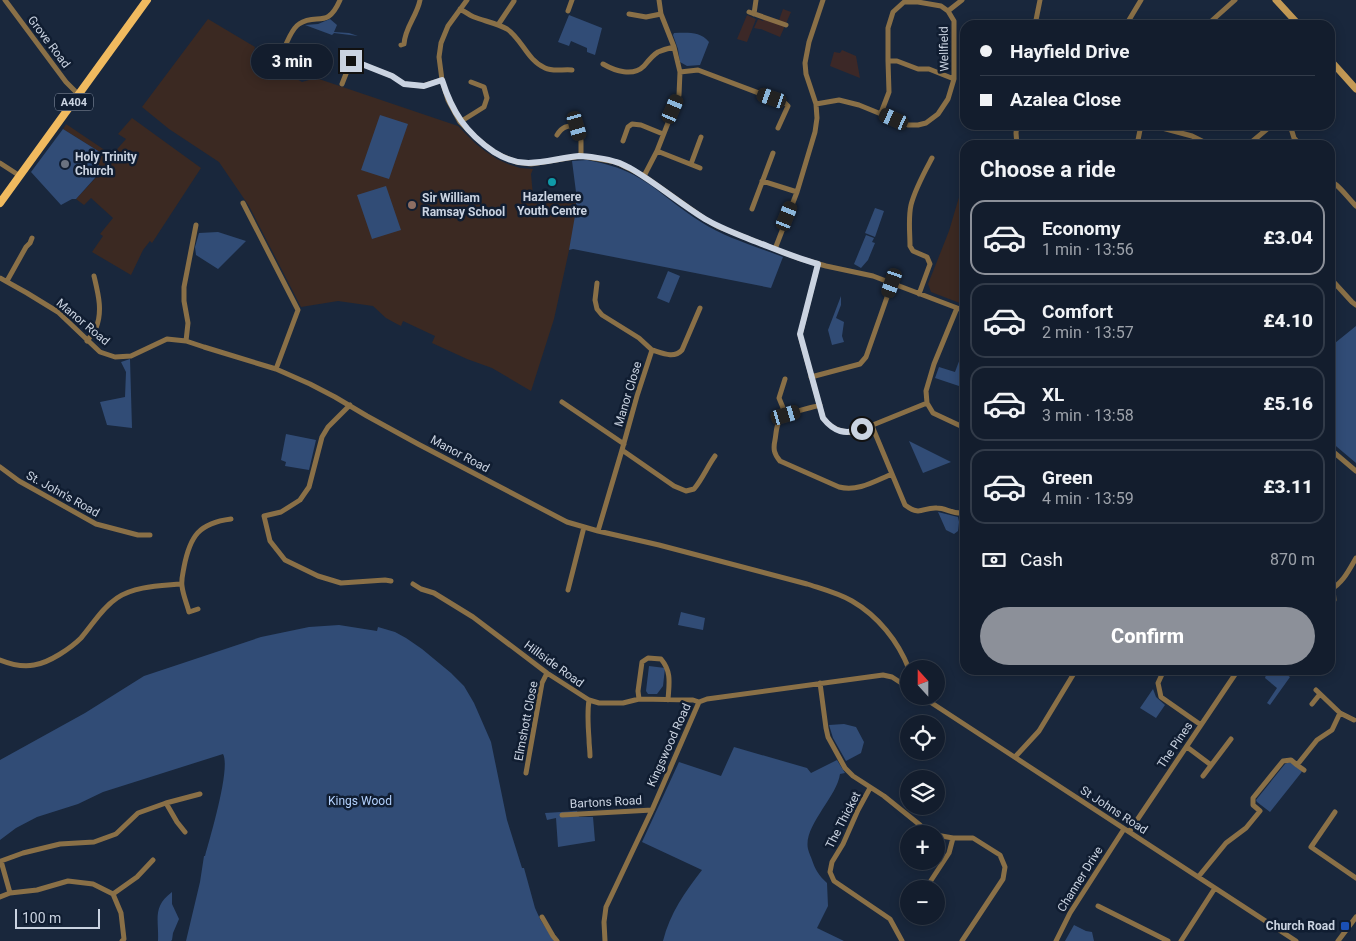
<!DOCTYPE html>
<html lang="en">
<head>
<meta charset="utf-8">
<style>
	:root { --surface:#131d2d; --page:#202a39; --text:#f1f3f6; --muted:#9da2aa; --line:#323b49; --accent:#8c9099 }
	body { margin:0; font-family:Roboto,sans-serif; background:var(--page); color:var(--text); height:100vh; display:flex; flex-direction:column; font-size:19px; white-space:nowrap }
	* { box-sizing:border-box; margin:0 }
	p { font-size:16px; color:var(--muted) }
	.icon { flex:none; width:28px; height:28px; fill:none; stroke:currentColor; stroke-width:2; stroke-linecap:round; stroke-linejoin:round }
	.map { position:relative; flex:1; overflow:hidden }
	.panel { position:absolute; left:960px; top:140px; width:375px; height:535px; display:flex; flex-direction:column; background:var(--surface); border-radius:15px; box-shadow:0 2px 12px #0003,0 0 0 1px var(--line) }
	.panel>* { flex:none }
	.guide { position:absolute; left:960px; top:20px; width:375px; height:110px; border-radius:15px; box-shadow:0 2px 12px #0003,0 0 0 1px var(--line); display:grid; align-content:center; height:110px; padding:0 20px; background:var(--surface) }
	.needle { width:32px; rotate:339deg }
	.tools { position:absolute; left:900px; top:660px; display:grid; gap:10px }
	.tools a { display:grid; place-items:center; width:45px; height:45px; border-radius:50%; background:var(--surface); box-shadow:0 2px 12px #0003,0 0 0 1px var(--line); font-size:25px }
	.scale { position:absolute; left:15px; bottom:12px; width:85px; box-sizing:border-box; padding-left:5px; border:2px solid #cad3e1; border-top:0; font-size:14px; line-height:18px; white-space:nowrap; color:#cad3e1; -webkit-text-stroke:4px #101d31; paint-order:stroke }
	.end { position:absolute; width:22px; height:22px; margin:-11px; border:6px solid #cad3e1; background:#111; box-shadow:0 0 0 2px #111 }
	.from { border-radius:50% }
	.bubble { position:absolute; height:35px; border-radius:18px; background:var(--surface); box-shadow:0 2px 12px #0003,0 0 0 1px var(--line); font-size:16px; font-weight:800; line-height:35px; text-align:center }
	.car { position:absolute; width:15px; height:30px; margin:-15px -8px; border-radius:6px; box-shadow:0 0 4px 1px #0007; background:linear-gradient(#222 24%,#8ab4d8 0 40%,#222 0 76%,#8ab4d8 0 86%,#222 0) }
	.guide b { display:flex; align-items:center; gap:18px; height:48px; font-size:19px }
	.guide b+b { border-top:1px solid var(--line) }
	.guide i { width:12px; height:12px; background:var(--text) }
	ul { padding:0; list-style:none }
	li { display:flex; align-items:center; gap:15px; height:75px; margin:0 10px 8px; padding:0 10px; border:2px solid var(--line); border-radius:15px }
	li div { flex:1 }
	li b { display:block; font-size:19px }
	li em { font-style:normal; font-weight:800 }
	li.current { border-color:var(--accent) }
	li>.icon { width:45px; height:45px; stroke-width:1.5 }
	h2 { padding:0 20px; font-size:22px; line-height:60px }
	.pay { display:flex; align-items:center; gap:12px; height:55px; padding:0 20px; font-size:19px }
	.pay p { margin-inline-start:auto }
	.action { display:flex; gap:10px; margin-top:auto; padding:10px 20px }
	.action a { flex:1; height:58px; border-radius:30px; background:var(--accent); color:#fff; font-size:20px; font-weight:800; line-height:58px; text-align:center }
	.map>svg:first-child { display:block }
</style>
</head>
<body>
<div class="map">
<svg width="1356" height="941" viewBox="0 0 1356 941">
	<rect width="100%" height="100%" fill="#19273c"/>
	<!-- industrial -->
	<path fill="#3c2827" d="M783,9L791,12L780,37L761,29H759L754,28L758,19L763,21L765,16L779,20Z
		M747,15L756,19L747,42L737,39Z
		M842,50L856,56L860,78L830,66L834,52L840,53Z"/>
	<!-- education -->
	<path fill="#3b2922" d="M208,19L255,47L253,54L302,82L316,78L458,126L476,144L485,151L497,159L508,164L520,168L533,169L531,174L533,196L576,192L575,223L554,319L531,391L492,368L467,359L432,343L435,336L403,321L401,326L397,324L386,318L373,306L338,301L301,307L249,206L219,162L169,129L142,107Z
		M132,118L201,168L152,243L150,241L143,250L131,275L92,252L103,236L100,234L113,218L91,198L84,205L76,199L103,170L94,162L103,154L63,129L66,124L112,155L126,139L118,134Z
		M965,177V305L931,292L928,284L949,231Z"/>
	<!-- green -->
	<path fill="#314c76" d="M569,15L602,28L595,55L587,52V48L571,41L569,46L558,42Z
		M330,19L337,25L334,32L349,33L358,36L334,33L332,35L305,25L318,24Z
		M674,33C687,33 700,31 709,42L700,65L687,66L680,62L678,49L673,35Z
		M380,115L408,124L389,179L361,170Z
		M63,129L103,154L95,162L103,169L76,199H72L61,205L31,172Z
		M587,160C603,163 619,167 634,175C658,188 678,208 701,222C726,238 755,246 783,257L771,288L573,249L569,250L576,210V192L572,161Z
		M386,186L401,230L372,239L357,195Z
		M875,208L884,211L875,237L865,233Z
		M218,232L246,241L218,269L196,255L195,247L199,233Z
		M866,235L874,238L872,242L875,243L868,260L861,268L854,264Z
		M668,271L680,276L669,303L657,298Z
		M841,296V305L836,318L844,322L842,336L844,342L832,345L828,330Z
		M1356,326V463L1330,441V376L1333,373L1330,370V347Z
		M961,356L965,358L960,374L965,376V388L935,378L939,367L955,372Z
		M130,359L132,428L107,425L100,402L125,397L126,372L121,362Z
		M286,434L316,440L309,470L285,466L286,462L281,460Z
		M909,441L951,462L923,473Z
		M938,512L958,517L959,522L958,531L954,534L946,530Z
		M681,612L705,618L703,630L678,625Z
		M339,625L377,631L378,627L395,632L406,638L422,649L451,673L464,686L474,703L491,742L507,820L522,868H524L535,908L540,919L554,941H186L200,882L204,856H205C210,838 231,768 223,754L103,792L78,804L37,817L16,828L0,840V760L85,713L144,676L261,637L309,627Z
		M649,666L665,668L663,686L657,694H648L646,691Z
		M1280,670L1290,677L1270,705L1267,703L1277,688L1265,678L1266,675L1269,674L1276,676Z
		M1153,689L1156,697L1165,705L1156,718L1140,708Z
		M844,724L856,727L864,742L861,753L846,761L833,738L829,725Z
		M734,747L807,768L811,773L837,760L845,773L840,774C837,797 803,826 808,849C809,853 811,857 812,860C815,869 819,876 827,883L828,906L817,928L844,941H663C670,913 685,892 702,870L642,842L679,762L721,776Z
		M1289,762L1292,763L1302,771L1301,773L1270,812L1257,802L1256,800L1285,764Z
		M577,811L579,817H593L595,841L558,847L556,818L547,820L545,813Z
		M172,892V904L179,919L173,933L172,940L171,941H158C159,919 152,907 172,892Z
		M1074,925L1086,931L1092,932L1094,941H1065Z"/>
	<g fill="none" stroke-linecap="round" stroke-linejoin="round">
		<!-- minor -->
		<path stroke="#8a7047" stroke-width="5" d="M5,0L66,82L79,95
			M467,0L448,26L441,43L439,57L442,80L448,100L460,122L476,138L495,153L516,162L531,164L581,156L616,162L644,176L705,219L719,227L798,258L826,266L873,276L965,311
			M460,9C464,11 469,15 474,17C484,21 496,23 507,29C522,39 527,60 545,68C553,72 563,69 572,70
			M568,11L572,0
			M948,11L962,0
			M749,12L786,25
			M629,14L646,17L661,14
			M754,14L756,0
			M498,25L514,1
			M1035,25L1040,0
			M1126,25L1141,0
			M1207,25L1235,0
			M401,45L404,44C405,27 417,16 420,0
			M279,63C282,54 291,29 299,24C317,12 327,30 340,0
			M603,64C615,71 633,77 644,66C648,61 653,55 658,52C663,50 669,48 674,47
			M680,72L698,70L785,103L788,106L778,128
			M342,84L351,61H354L392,76L404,84L423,86L442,80
			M816,104L839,100L859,105L908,125H918L926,123L938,114L948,99L954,79V21L948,11L941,6L918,2H904L893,12L888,28V61H897L918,69H929L954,79
			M881,113L889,92L888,61
			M460,122L484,107L487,98L484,87L471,82
			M1151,125L1192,136L1210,145
			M1290,125L1294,138L1300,145
			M557,135C562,127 567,125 577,126L581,141V156
			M623,141L628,127L632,124L641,125L663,134
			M1017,145L1016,133L1017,125
			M1137,145L1141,125
			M1248,145L1272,125
			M657,151L700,168
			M0,163L20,176
			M691,164L701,137
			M644,176L657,151L679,95L680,72L674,47L661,14L659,0
			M762,181L797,192
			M1335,184C1340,187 1351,201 1356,206
			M243,203L298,310L276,369
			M752,209L773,153
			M775,249L797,192L815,132L817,118L816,104L806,74L805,63L809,42L823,0
			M818,264L800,335L823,418C832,429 838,431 853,433L927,403
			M0,278L27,293L58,312L100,352L115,357L131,356L167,339L186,341L204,347L276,369L310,384L335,397L367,416L418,444L567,522L598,531L659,545L807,584C822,589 838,593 852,601C878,616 898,641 909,669
			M1330,278L1352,302L1356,305
			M7,281L26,247L30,243L32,238
			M597,283L595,300L597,309L602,315L639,338L652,350L637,396L622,450L598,531
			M919,294L930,264L927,257L913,251L910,246C910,233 908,218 911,205C915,189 924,173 932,158
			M957,308L934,364L926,391L927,403L933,413L965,428
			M87,341C90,337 94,332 96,328C103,311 98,293 94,276
			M186,341L188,323L184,301V287L196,225
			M652,350C662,353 674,359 682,350L700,308
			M811,377L860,364L866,357L892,283
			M785,379L779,398L786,415
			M562,402L624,444
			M350,405L328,427L322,437L309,487L300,500L281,512L264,516L270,541L285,560L318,576L341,583L385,580L391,581
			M820,405C808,409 783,412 778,424C776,429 776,435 775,440C773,449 774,454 780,461L839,487C858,492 875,481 892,474
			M872,426L905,505C921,517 922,507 937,508C945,508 951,513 961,513
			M1330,449L1356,471
			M622,450L674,486L686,491L694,489C703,478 707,467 715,456
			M0,467L19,481L96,524L138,535H150
			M962,535L963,524L961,513L965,510
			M413,584L421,589L434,593L473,617L547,673L589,700L599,703H623L639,699L693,700L699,702
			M568,590L584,527
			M1330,590C1343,583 1349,570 1356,558
			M198,609L189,612C187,604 183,595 182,586C181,580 183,573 184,567C190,536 199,523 231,519
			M1330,609L1334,600L1333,589
			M0,660C10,664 23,667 34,665C49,663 71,648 81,638C93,624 102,608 117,598C135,586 160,586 181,584
			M1164,670L1158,683L1161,697L1201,725
			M1267,670L1272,672
			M820,683L826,728L828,737L845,768L853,776L884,796L920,825L929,834
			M921,696L1296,941
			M639,699L638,691L642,662L648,658L661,659C672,672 669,684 668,700
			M589,700C587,713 588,726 589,739C589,745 590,750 590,756
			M1312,704L1320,694
			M1340,713L1354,720
			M1187,747L1211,765
			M1015,757L1039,731L1076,670
			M1297,765L1304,770
			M526,773L542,683L547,673
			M1203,776L1231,739
			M870,788L858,810L843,844L832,862L830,872L834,881L890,919L902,941
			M166,803L177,822L185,832
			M1335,812L1311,847L1356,878
			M562,815L652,810
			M1129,832L1238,670
			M936,835L953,838H973L1000,855L1005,867L1003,879L962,941
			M1199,876L1226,843L1246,828L1260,811L1253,805V798L1283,761L1291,760L1297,765L1317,740L1332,730L1340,713L1316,690
			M930,882L949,853L953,838
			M10,893L1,861L23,853L60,844L94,842L116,834L138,813L166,803L200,794
			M113,894L137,877L153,860
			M0,897L10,893L37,890L68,881L93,884L113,894L121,913L124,939L122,941
			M1098,906L1168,941
			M542,917L553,936L557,941
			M605,941L604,922L606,907L652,810L699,702L707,699L883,675L892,677L909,688
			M1056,941L1070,913L1124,829
			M1181,941L1215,888
			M1338,941L1356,917"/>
		<!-- secondary -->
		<path stroke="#c49a55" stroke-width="7" d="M1276,0L1299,25
			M1330,60L1356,89"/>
		<!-- primary -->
		<path stroke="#f0ba5f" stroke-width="8" d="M0,203L147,0"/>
	</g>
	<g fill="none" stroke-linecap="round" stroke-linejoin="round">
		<!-- route -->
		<path stroke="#cad3e1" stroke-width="6" d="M351,61H354L392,76L404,84L424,86L442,80C452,112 466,133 494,152C525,172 547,159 579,156C586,156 608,159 616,162C621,163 625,166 630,168C656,183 679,203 705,219C720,228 737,234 754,241C775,249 796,258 818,264L800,334L823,418C834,432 845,435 862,429"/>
	</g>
	<!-- markers -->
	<circle fill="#6b7280" stroke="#101d31" stroke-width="2" cx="65" cy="164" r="5"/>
	<circle fill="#0f9aa8" stroke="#101d31" stroke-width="2" cx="552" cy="182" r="5"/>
	<circle fill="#8d6e63" stroke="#101d31" stroke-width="2" cx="412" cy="205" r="5"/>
	<rect fill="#1a4fb4" stroke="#101d31" stroke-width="2" x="1340" y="921" width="10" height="10" rx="2.5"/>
	<g text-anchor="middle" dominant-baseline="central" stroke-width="5" stroke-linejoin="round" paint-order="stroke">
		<!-- shield labels -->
		<rect fill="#101d31" stroke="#929cac" stroke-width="1" x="55" y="93.5" width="38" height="17" rx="4"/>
		<g font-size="11" font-weight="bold" fill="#cad3e1">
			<text x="74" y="102">A404</text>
		</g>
		<!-- street labels -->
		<g font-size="12" fill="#cad3e1" stroke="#101d31">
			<text transform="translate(49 42) rotate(53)">Grove Road</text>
			<text transform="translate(944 49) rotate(-91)">Wellfield</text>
			<text transform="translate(83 322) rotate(40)">Manor Road</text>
			<text transform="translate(628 394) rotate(-73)">Manor Close</text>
			<text transform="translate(460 454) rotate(28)">Manor Road</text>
			<text transform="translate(63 494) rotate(29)">St. John's Road</text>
			<text transform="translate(554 664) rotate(36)">Hillside Road</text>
			<text transform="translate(526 721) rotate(-79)">Elmshott Close</text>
			<text transform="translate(669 745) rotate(-66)">Kingswood Road</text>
			<text transform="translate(1175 745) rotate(-56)">The Pines</text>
			<text transform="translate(606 802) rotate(-3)">Bartons Road</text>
			<text transform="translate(1114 810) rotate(33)">St Johns Road</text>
			<text transform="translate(843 820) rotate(-63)">The Thicket</text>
			<text transform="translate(1080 879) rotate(-58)">Channer Drive</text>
		</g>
		<!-- poi labels -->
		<g font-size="12" font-weight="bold" fill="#cad3e1" stroke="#101d31" text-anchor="start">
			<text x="75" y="157">Holy Trinity<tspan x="75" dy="14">Church</tspan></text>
			<text x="552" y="197" text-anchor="middle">Hazlemere<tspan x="552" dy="14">Youth Centre</tspan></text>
			<text x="422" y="198">Sir William<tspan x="422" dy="14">Ramsay School</tspan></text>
			<text x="1335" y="926" text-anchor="end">Church Road</text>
		</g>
		<!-- park labels -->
		<g font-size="12" fill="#b3d1fd" stroke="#101d31">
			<text x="360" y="801">Kings Wood</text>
		</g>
	</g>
</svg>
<div class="tools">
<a><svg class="needle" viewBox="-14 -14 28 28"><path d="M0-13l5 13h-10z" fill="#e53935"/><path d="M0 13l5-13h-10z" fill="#9da2aa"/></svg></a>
<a><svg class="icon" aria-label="locate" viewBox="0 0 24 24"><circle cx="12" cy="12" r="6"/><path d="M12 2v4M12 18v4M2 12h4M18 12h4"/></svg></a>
<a><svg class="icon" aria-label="layers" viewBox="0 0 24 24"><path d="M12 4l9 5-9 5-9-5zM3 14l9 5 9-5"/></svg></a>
<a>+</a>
<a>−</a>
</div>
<div class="scale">100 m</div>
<i class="end from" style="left:862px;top:429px"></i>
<i class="end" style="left:351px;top:61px"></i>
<div class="bubble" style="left:251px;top:44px;width:82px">3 min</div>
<i class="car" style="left:772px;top:98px;rotate:289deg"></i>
<i class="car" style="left:673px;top:109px;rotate:23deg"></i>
<i class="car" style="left:894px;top:119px;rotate:294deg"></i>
<i class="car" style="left:577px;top:126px;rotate:164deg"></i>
<i class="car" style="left:787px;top:216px;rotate:22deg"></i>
<i class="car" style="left:892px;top:283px;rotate:199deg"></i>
<i class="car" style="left:786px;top:415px;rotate:74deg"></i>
<div class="guide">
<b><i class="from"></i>Hayfield Drive</b>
<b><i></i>Azalea Close</b>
</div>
<section class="panel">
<h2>Choose a ride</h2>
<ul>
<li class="current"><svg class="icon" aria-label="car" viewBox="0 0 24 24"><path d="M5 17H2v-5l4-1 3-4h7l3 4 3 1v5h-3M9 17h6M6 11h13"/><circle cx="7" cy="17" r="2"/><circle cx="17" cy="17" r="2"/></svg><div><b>Economy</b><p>1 min · 13:56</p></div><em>£3.04</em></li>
<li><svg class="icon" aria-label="car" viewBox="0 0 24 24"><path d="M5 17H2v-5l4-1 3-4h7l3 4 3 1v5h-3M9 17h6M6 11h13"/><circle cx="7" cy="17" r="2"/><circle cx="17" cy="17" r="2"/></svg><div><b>Comfort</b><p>2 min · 13:57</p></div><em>£4.10</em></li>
<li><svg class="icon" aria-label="car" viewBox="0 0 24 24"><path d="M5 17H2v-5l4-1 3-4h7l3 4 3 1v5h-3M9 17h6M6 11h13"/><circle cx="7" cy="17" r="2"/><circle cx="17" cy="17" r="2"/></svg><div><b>XL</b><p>3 min · 13:58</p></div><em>£5.16</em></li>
<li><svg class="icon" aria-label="car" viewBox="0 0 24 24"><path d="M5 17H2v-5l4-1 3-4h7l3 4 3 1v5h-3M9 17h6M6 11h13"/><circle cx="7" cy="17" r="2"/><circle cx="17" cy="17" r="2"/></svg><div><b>Green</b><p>4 min · 13:59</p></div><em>£3.11</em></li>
</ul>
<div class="pay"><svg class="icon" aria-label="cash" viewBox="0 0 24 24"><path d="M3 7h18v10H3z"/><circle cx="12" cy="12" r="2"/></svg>Cash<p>870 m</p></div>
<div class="action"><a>Confirm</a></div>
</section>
</div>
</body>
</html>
